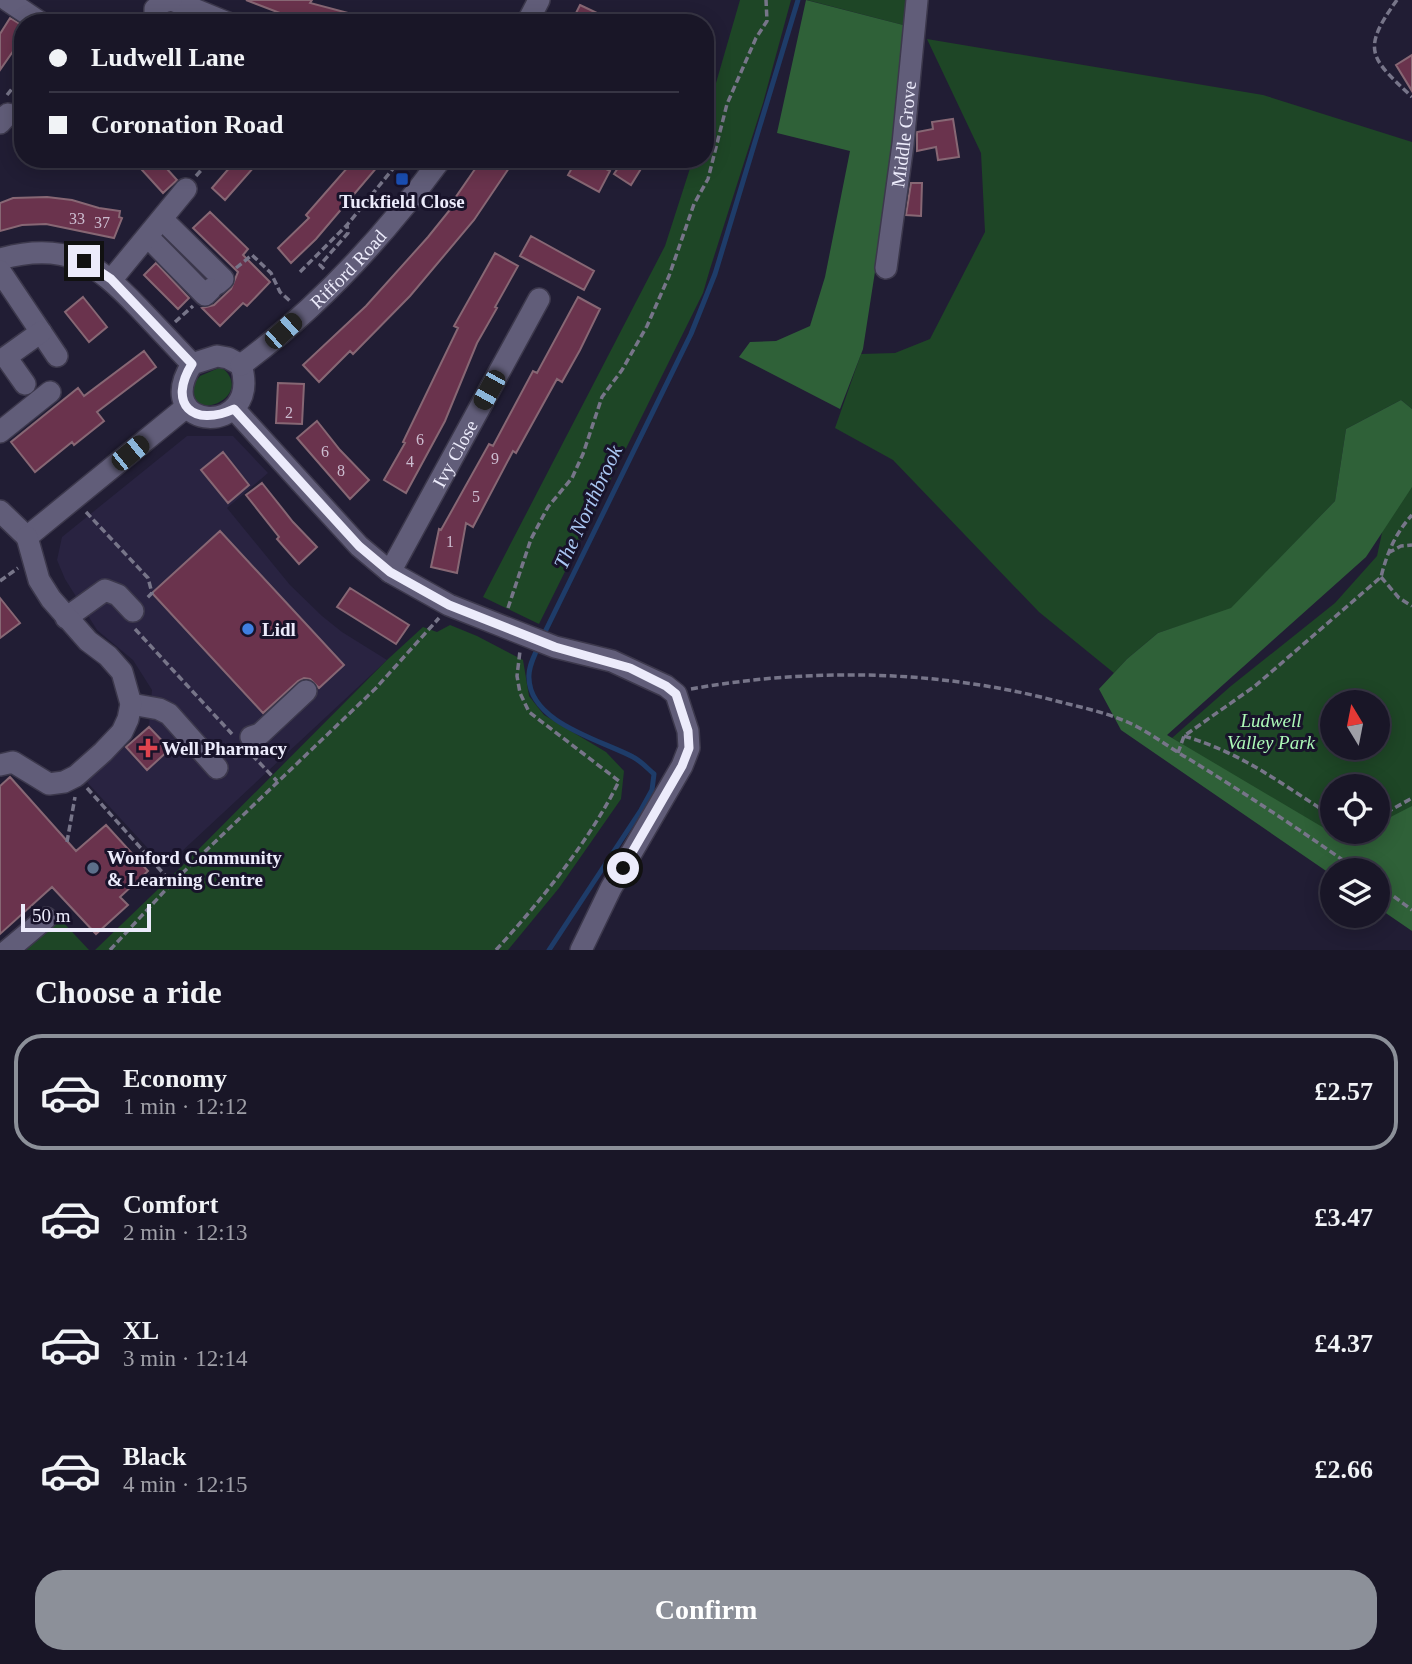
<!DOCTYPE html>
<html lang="en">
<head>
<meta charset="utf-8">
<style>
	:root { --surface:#191627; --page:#262333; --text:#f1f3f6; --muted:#9f9fa7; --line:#373544; --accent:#8c9099 }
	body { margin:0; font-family:Georgia,serif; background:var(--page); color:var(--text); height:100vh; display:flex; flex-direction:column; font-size:26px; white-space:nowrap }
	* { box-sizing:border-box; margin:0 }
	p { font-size:23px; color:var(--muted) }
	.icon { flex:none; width:38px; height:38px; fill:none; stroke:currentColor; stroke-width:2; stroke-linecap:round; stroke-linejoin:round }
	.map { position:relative; height:950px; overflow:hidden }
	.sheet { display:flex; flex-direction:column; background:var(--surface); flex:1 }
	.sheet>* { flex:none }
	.hud { position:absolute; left:14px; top:14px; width:700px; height:154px; border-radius:28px; box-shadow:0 4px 18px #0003,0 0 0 2px var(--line); display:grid; align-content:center; height:154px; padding:0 35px; background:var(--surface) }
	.needle { width:46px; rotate:350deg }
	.tools { position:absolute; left:1320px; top:690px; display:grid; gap:14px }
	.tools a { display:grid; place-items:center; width:70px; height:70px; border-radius:50%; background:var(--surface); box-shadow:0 4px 18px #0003,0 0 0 2px var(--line); font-size:35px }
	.scale { position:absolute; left:21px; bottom:18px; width:130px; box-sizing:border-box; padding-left:7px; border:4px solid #ecebfb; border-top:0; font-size:19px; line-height:24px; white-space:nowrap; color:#ecebfb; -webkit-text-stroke:5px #18132a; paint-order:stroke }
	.end { position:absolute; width:32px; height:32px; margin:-16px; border:9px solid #ecebfb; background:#111; box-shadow:0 0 0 4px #111 }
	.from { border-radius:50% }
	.car { position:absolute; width:21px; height:42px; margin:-21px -10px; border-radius:9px; box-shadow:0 0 5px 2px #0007; background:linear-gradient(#222 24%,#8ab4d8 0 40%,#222 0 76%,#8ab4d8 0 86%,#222 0) }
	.hud b { display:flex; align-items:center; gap:24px; height:66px; font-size:26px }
	.hud b+b { border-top:2px solid var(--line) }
	.hud i { width:18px; height:18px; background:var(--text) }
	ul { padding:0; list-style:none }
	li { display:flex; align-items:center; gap:21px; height:116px; margin:0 14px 10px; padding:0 21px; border:4px solid transparent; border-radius:28px }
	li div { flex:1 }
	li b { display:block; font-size:26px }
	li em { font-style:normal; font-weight:800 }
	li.active { border-color:var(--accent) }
	li>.icon { width:63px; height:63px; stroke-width:1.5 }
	h2 { padding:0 35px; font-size:32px; line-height:84px }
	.action { display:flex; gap:14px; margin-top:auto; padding:14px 35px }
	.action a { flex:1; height:80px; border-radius:28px; background:var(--accent); color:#fff; font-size:28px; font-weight:800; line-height:80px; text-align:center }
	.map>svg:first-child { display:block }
</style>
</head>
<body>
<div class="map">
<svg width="1412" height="950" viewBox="0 0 1412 950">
	<rect width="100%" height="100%" fill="#211d34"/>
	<!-- built -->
	<path fill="#292341" d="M187,436H233L268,473L227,508L290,585L322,616L342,632L387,660L165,867L86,781L149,726L152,690L133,660L97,630L65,579L57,560L62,537Z"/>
	<!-- green -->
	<path fill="#1e4626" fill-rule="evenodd" d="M740,0H791L763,103L710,269L703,293L539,624L483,597L665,246L693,159H705V121Z
		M807,0H908L907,26Z
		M927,39L1263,95L1412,142V409L1401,400L1346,429L1335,501L1231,609L1158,633L1127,659L1114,673L1039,612L893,460L835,428L861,354L895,353L930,339L985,232L981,153Z
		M221,367C248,387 219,413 194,404L193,384L200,376Z
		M1412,482V906L1377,870L1172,738L1231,686L1335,603L1377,556L1386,514ZM1332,702H1377V747H1332ZM1332,786H1377V831H1332Z
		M450,625L477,636L523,660L529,696L544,715L606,752L624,771L621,799L559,888L508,950H95L177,871L387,660L423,627L437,632Z
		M60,919L89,950H25Z"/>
	<!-- forest -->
	<path fill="#2f6138" d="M806,0L907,26L892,162L863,349L840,409L739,357L750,342L776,341L810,326L825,277L850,151L777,133Z
		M1401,400L1412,409V487L1366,557L1167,735L1346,841L1364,831H1377V824L1412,806V931L1377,907V870H1332V875L1121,730L1099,689L1127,659L1158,633L1231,608L1335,501L1346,429Z"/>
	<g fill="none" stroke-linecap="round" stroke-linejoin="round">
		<!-- stream -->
		<path stroke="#1e3c69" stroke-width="5" d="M542,638L691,334L715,274L798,0
			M538,647C534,657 528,667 529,678C530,723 601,740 633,757C641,761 647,768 654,774L652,790L641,810L549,950"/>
	</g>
	<!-- building -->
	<path fill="#6a334d" stroke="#876774" stroke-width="2" d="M246,0H312L310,3L367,18L366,23H306Z
		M580,5L618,23H571Z
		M10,18L23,26V37L0,70V34Z
		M1412,55V91L1396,65Z
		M953,119L959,157L938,160L936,147L917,151V132L933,129L932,122Z
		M132,159H158L177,180L163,193Z
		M237,159H261L225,200L212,188Z
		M355,159H384L316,239L291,263L278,248L309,218L306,215Z
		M482,159H515L474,220L410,296L353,354L350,351L319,382L303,365L366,306L428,237L453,206L451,204Z
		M577,159H587L610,171L599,192L568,175Z
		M624,159H647L631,185L614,174Z
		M911,183H922L921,216L906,215Z
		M47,197L72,200L99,208L120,211L119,217L122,218L114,238L46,224L22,225L0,231V203L13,198Z
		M210,212L248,249L243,255L270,282L247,306L243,303L220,326L202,308L214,305L231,289L238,272L193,228Z
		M531,236L594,271L584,290L520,256Z
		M495,253L518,266L495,307L497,308L477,343L445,421L406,493L384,480L405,443L403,442L458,328L454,326Z
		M156,263L189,298L178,309L144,275Z
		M83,297L107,327L89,342L65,312Z
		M578,297L600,309L580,350L562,382L557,379L516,453L513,451L473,527L466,523L457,573L431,567L439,529L441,530L489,444L493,446L533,371L537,373Z
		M144,351L156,367L97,412L104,421L74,445L72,442L35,472L11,442L78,388L84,396Z
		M278,383L304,384L302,424L276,423Z
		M317,421L340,450L369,480L350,499L297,438Z
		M223,452L249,485L228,503L201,470Z
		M262,483L293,522L317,547L299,564L277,539L279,537L246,495Z
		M220,531L344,665L319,688L310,679L304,678L298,681L263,713L152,593Z
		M350,588L409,625L396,644L337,607Z
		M0,598L20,623L0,638Z
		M149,727L170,749L147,770L126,747Z
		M10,777L76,851L106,825L148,871L120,897L128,905L96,934L52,887L0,934V786Z"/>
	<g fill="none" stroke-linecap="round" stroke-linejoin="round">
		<!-- minor casing -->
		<g stroke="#3c384c" stroke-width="24">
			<g id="minor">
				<path d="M7,0L41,23"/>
				<path d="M172,0L228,23"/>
				<path d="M155,23V9L163,2L171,0"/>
				<path d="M527,23L539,0"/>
				<path d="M0,123L8,114"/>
				<path d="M162,219L223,279L217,284"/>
				<path d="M148,237L205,295L211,289"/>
				<path d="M0,259C66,241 95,262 139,308C157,327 174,345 192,364"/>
				<path id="s1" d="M886,268L903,144L917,0"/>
				<path d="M0,271L57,356"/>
				<path d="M112,279L186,189"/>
				<path d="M217,356L228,358L241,365C263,438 149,432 192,364Z"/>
				<path id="s2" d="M241,365C317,309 385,235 441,159"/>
				<path d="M25,384L6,357L41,332"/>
				<path d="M234,409L359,546L390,572L449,605L555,647L612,661L666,686L676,694L688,731L689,748L682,766L611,888L581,950"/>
				<path d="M0,432L50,392"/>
				<path d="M0,511L27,537"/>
				<path d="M27,537L185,408"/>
				<path id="s3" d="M390,572L539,299"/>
				<path d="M66,618L105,590L118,595L133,611"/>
				<path d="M131,704L159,709L169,714L217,768"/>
				<path d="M251,737L260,734L306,691"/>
				<path d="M0,765L13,762L49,784L64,782L76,776L103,752L122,732L128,719L131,704L122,672L108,656L88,641L51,599L39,580L27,537"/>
				<path d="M8,950L46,918"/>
			</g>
		</g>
		<!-- path -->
		<path stroke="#777589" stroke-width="3.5" stroke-dasharray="7 3.5" stroke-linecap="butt" d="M1397,0C1360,51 1371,58 1412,97
			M7,95L23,75
			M196,176L204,167L206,159
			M236,268L252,255L271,273L280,292L291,302
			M324,269L320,265L348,233L347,225L401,159
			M300,272L347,225
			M175,322L193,306
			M86,512L148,578L152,593L146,599
			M1388,553L1401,546L1412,545
			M1381,577L1399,598L1412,606
			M0,581L18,568
			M508,608L531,539L548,507L572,478L583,454L602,397L622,370L647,326L669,276L694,204L708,179L727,104L756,38L767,21L766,0
			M135,629L232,734
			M691,689C814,667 944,670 1064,703C1085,708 1106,713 1125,721C1147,730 1168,747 1189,759C1246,794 1302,831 1357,870
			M1184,736C1244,754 1280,783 1332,816
			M1178,753L1184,736L1255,686L1381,577C1387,553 1395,534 1412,515
			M252,755L277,781
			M87,788L172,883
			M1377,818L1412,798
			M67,842L75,797
			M1377,884L1412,910
			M110,950L172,883L376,688L439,618
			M496,950C540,902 591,839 619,781L529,712L520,693L517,676L520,651"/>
		<!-- minor -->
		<use href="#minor" stroke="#615d79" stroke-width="21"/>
	</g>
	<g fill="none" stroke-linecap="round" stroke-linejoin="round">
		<!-- route -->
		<path stroke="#ecebfb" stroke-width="9" d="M84,261L111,279L192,364C167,404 193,428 234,409L359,546L390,572L449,605L555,647L630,668L666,686L676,694L688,731L689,748L682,766L623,868"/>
	</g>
	<!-- markers -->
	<rect fill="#1a4fb4" stroke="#18132a" stroke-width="2.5" x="395" y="172" width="14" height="14" rx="3.5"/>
	<circle fill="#3f7fe0" stroke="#18132a" stroke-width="2.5" cx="248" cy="629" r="7"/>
	<path fill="#e0444e" stroke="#18132a" stroke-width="2.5" d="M144.5 737.5h7v7h7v7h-7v7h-7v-7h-7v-7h7z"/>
	<circle fill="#5c6f8a" stroke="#18132a" stroke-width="2.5" cx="93" cy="868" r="7"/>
	<g text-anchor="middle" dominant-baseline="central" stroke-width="6" stroke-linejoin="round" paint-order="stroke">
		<!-- number labels -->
		<g font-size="16" fill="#ccbdd0">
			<text x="77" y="218">33</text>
			<text x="102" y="222">37</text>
			<text x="289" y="412">2</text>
			<text x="420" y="439">6</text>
			<text x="325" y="451">6</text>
			<text x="495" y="458">9</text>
			<text x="410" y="461">4</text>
			<text x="341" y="470">8</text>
			<text x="476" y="496">5</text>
			<text x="450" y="541">1</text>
		</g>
		<!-- street labels -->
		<g font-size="19" fill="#ecebfb" stroke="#18132a">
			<text stroke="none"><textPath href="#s1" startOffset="135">Middle Grove</textPath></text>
			<text stroke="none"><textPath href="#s2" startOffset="144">Rifford Road</textPath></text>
			<text stroke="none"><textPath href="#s3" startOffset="135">Ivy Close</textPath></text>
		</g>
		<!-- poi labels -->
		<g font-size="19" font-weight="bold" fill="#ecebfb" stroke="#18132a" text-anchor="start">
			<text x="402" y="201" text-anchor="middle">Tuckfield Close</text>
			<text x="262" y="629">Lidl</text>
			<text x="162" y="748">Well Pharmacy</text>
			<text x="107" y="857">Wonford Community<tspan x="107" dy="22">&amp; Learning Centre</tspan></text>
		</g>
		<!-- park labels -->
		<g font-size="19" font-style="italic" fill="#adf9b8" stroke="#18132a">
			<text x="1271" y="720">Ludwell<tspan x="1271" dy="22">Valley Park</tspan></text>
		</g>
		<!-- water labels -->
		<g font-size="21" font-style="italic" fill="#a9c6f2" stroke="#18132a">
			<text transform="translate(588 507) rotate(-65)">The Northbrook</text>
		</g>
	</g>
</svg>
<div class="tools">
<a><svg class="needle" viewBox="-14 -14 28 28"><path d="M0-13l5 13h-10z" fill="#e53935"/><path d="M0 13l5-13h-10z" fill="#9f9fa7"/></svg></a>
<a><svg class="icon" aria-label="locate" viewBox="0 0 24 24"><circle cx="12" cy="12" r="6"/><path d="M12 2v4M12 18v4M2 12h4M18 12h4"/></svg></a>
<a><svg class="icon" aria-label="layers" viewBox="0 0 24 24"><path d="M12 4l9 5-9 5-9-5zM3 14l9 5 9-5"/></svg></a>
</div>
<div class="scale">50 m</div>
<i class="end from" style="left:623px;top:868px"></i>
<i class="end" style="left:84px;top:261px"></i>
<i class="car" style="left:283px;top:331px;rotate:48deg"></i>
<i class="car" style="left:489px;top:390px;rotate:209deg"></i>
<i class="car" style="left:130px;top:453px;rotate:51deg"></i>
<div class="hud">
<b><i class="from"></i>Ludwell Lane</b>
<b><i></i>Coronation Road</b>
</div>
</div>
<section class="sheet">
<h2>Choose a ride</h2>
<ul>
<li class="active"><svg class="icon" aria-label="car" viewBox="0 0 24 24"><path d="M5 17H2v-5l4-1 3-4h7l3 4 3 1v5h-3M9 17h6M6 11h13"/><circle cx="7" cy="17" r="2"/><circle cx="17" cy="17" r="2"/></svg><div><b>Economy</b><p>1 min · 12:12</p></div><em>£2.57</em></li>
<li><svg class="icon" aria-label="car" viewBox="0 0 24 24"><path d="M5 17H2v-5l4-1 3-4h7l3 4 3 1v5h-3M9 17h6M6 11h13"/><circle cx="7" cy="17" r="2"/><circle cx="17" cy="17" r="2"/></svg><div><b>Comfort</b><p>2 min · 12:13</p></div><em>£3.47</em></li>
<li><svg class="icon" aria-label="car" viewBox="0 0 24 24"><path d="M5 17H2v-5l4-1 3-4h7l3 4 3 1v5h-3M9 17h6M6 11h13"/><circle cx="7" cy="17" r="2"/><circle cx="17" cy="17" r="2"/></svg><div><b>XL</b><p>3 min · 12:14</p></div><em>£4.37</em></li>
<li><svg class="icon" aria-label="car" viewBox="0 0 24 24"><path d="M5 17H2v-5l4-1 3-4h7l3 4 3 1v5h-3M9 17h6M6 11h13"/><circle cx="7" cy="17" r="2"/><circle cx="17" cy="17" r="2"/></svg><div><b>Black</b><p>4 min · 12:15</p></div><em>£2.66</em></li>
</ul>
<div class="action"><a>Confirm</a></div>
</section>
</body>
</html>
